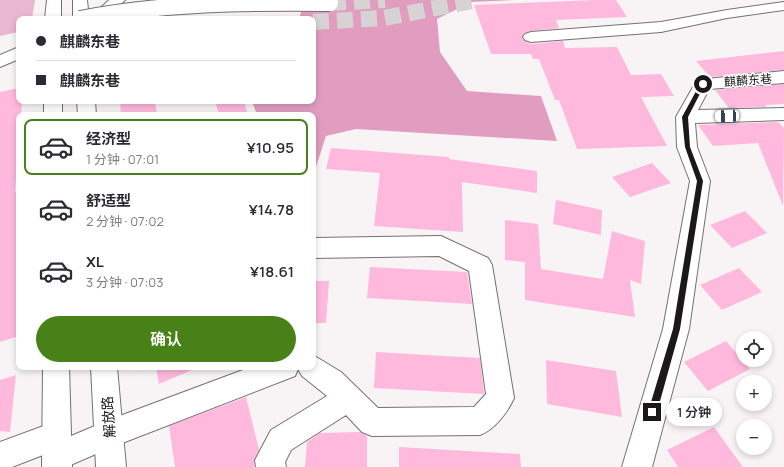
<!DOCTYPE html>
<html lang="zh">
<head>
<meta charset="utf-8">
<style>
	:root { --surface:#fff; --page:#f7f7f7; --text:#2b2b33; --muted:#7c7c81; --line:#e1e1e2; --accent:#498119 }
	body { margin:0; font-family:Manrope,"Noto Sans SC",sans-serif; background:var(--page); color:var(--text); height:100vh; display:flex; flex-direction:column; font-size:15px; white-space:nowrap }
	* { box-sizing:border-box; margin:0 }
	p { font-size:13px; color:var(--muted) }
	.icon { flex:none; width:22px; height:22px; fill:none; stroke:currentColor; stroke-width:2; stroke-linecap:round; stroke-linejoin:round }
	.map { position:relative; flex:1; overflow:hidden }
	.panel { position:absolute; left:16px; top:112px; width:300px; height:258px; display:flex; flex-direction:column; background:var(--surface); border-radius:8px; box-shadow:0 2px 6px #0003 }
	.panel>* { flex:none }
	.hud { position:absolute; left:16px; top:16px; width:300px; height:88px; border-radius:8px; box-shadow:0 2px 6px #0003; display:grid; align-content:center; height:88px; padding:0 20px; background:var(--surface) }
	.buttons { position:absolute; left:736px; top:331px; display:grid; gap:8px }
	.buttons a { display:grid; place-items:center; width:36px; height:36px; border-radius:50%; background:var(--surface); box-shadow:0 2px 6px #0003; font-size:20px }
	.end { position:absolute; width:18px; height:18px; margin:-9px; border:5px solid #1a1819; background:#fff; box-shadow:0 0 0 2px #fff }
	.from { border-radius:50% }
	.bubble { position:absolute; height:28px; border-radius:14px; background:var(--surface); box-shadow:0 2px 6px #0003; font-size:13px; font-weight:600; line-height:28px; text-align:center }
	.car { position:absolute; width:12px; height:24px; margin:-12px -6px; border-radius:5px; box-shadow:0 0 3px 1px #0007; background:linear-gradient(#fff 24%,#345 0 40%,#fff 0 76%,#345 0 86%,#fff 0) }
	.hud b { display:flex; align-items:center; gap:14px; height:38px; font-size:15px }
	.hud b+b { border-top:1px solid var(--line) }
	.hud i { width:10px; height:10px; background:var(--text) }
	ul { padding:7px 0 0; list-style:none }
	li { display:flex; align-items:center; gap:12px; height:56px; margin:0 8px 6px; padding:0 12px; border:2px solid transparent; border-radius:8px }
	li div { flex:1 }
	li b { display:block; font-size:15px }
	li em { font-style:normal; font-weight:600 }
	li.active { border-color:var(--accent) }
	li>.icon { width:36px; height:36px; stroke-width:1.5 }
	.primary-button { display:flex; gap:8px; margin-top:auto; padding:8px 20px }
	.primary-button a { flex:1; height:46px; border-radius:24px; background:var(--accent); color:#fff; font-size:16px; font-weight:600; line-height:46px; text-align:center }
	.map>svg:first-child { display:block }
</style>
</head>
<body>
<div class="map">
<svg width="784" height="467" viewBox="0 0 784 467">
	<rect width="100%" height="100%" fill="#f8f4f6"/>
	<!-- green -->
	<path fill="#e9b7d0" d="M0,0H35L32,19H19V32L0,36Z"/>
	<!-- forest -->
	<path fill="#e09dc0" d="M326,0H516L471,2L437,19L440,52L467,91L541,96L557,141L356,129L326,136L313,176V115H257L252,101H313V19H299L301,12L325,10Z"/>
	<!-- building -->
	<path fill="#feb9dd" d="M595,0H616L627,17L556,20L559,28L531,31L524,33L522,38L525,41L531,44L563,41L565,48L617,47L631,75L661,74L674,96L641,97L667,146L577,149L559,100H555L539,59H533L531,54H491L474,5Z
		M784,51V70L710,77L696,61Z
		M784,84V104L765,105L766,107L729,108L715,90Z
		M19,88V101H22L21,115H19V144L15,192L19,191V336L0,342V92Z
		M120,101H155L157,115H121Z
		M215,101H244L248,115H219Z
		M778,122L784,128L783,206L758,143L713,146L698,125Z
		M331,148L449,157V159L537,171V193L462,182L463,232L374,226L380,173L326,169Z
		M652,163L671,183L630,197L612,177Z
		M556,200L602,210L601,235L553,224Z
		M745,211L767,233L732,248L710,225Z
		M505,220L538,224L541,269L603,279L612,231L645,241L641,284L630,280L635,317L525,300V262L505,260Z
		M370,267L467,272L472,304L367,298Z
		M739,268L762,292L722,310L700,285Z
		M313,281H329L326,323H313Z
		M726,341L750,369L708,391L684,362Z
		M376,352L480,358L484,394L374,388Z
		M546,360L616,371L622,417L547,404Z
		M156,367H199L159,384Z
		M16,375L10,432L0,431V380Z
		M246,397L259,450L254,459V467H175L169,426Z
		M714,427L743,467H678L667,450Z
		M360,432L367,436V467H305L307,442L320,433Z
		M399,447L520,454L521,467H399Z"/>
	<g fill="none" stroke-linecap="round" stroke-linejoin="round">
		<!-- major-tunnel -->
		<path stroke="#d7d3d5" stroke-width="16" stroke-dasharray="16 8" stroke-linecap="butt" d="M330,3L385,0
			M313,22L384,18L477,0"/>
		<!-- minor casing -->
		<g stroke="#757173" stroke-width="2">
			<path id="minor" d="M109,0H125L106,19H89Z
				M784,2V10L727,18L661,32L531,42L525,40L523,37L525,34L531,32L661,22L727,10Z
				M784,71V83L709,89L698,110L784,108V120L695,123L697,147L710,181L689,329L652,467H622L663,329L690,181L677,147L676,117L697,80Z
				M441,236L488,258L492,265L514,398C507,413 495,429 480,435L372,436L362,432L346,415L291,450L285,462L286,467H256L255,460L271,430L327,396L302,376L298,369L295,376L112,447L66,467L47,466L43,455L12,467H0V442L57,421L67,425L71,436L109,420L251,367H313V355L341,372L378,408L474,407L486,394L469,271L439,256L313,258V238Z"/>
		</g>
		<!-- major casing -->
		<g stroke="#757173" stroke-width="2">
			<path id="major" d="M47,0H61V19H45Z
				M73,0H87L89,19H73Z
				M19,47V59L0,67V55Z
				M44,101H62V115H44Z
				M77,101H95L96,115H78Z
				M43,367H69L72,467H42Z
				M91,367H117L126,467H96Z"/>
		</g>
		<!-- minor -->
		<use href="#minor" fill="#fff" fill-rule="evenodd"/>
		<!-- major -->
		<use href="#major" fill="#fff" fill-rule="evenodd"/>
		<!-- major-bridge casing -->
		<g stroke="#757173" stroke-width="18" stroke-linecap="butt">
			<path id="major-bridge" d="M80,19C163,3 246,2 330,3"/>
		</g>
		<!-- major-bridge -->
		<use href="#major-bridge" stroke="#fff" stroke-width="16"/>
	</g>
	<!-- route -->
	<path fill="#1a1819" d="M703,82L705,84L688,117L690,147L703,181L680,329L657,412L652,416L648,412L673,329L697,181L685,147L682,117L700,84Z"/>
	<g text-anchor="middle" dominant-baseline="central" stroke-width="3" stroke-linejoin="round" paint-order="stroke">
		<!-- street labels -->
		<g font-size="12" fill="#1a1819" stroke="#fff">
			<text transform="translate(748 80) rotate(-4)">麒麟东巷</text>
		</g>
		<!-- near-street labels -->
		<g font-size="14" fill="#1a1819" stroke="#fff">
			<text transform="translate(108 417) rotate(-94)">解放路</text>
		</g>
	</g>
</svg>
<div class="buttons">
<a><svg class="icon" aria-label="locate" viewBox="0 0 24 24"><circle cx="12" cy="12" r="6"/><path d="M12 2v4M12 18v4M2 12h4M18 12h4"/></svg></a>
<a>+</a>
<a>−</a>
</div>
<i class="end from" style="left:703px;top:84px"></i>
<i class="end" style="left:652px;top:412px"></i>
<div class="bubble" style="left:666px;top:398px;width:56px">1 分钟</div>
<i class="car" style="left:727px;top:116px;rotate:268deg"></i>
<div class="hud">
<b><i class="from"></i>麒麟东巷</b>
<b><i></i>麒麟东巷</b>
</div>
<section class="panel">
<ul>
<li class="active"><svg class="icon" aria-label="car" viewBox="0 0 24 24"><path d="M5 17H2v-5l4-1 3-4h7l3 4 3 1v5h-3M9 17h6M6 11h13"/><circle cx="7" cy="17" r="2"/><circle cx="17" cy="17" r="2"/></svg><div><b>经济型</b><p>1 分钟 · 07:01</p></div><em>¥10.95</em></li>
<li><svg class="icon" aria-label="car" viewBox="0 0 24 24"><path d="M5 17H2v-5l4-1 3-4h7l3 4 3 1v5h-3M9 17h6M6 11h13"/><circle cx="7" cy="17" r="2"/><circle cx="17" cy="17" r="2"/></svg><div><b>舒适型</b><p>2 分钟 · 07:02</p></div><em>¥14.78</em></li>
<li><svg class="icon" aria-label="car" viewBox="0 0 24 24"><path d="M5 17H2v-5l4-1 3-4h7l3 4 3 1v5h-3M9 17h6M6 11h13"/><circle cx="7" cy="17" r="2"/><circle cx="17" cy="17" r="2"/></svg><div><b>XL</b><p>3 分钟 · 07:03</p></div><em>¥18.61</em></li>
</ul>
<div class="primary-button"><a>确认</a></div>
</section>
</div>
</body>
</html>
